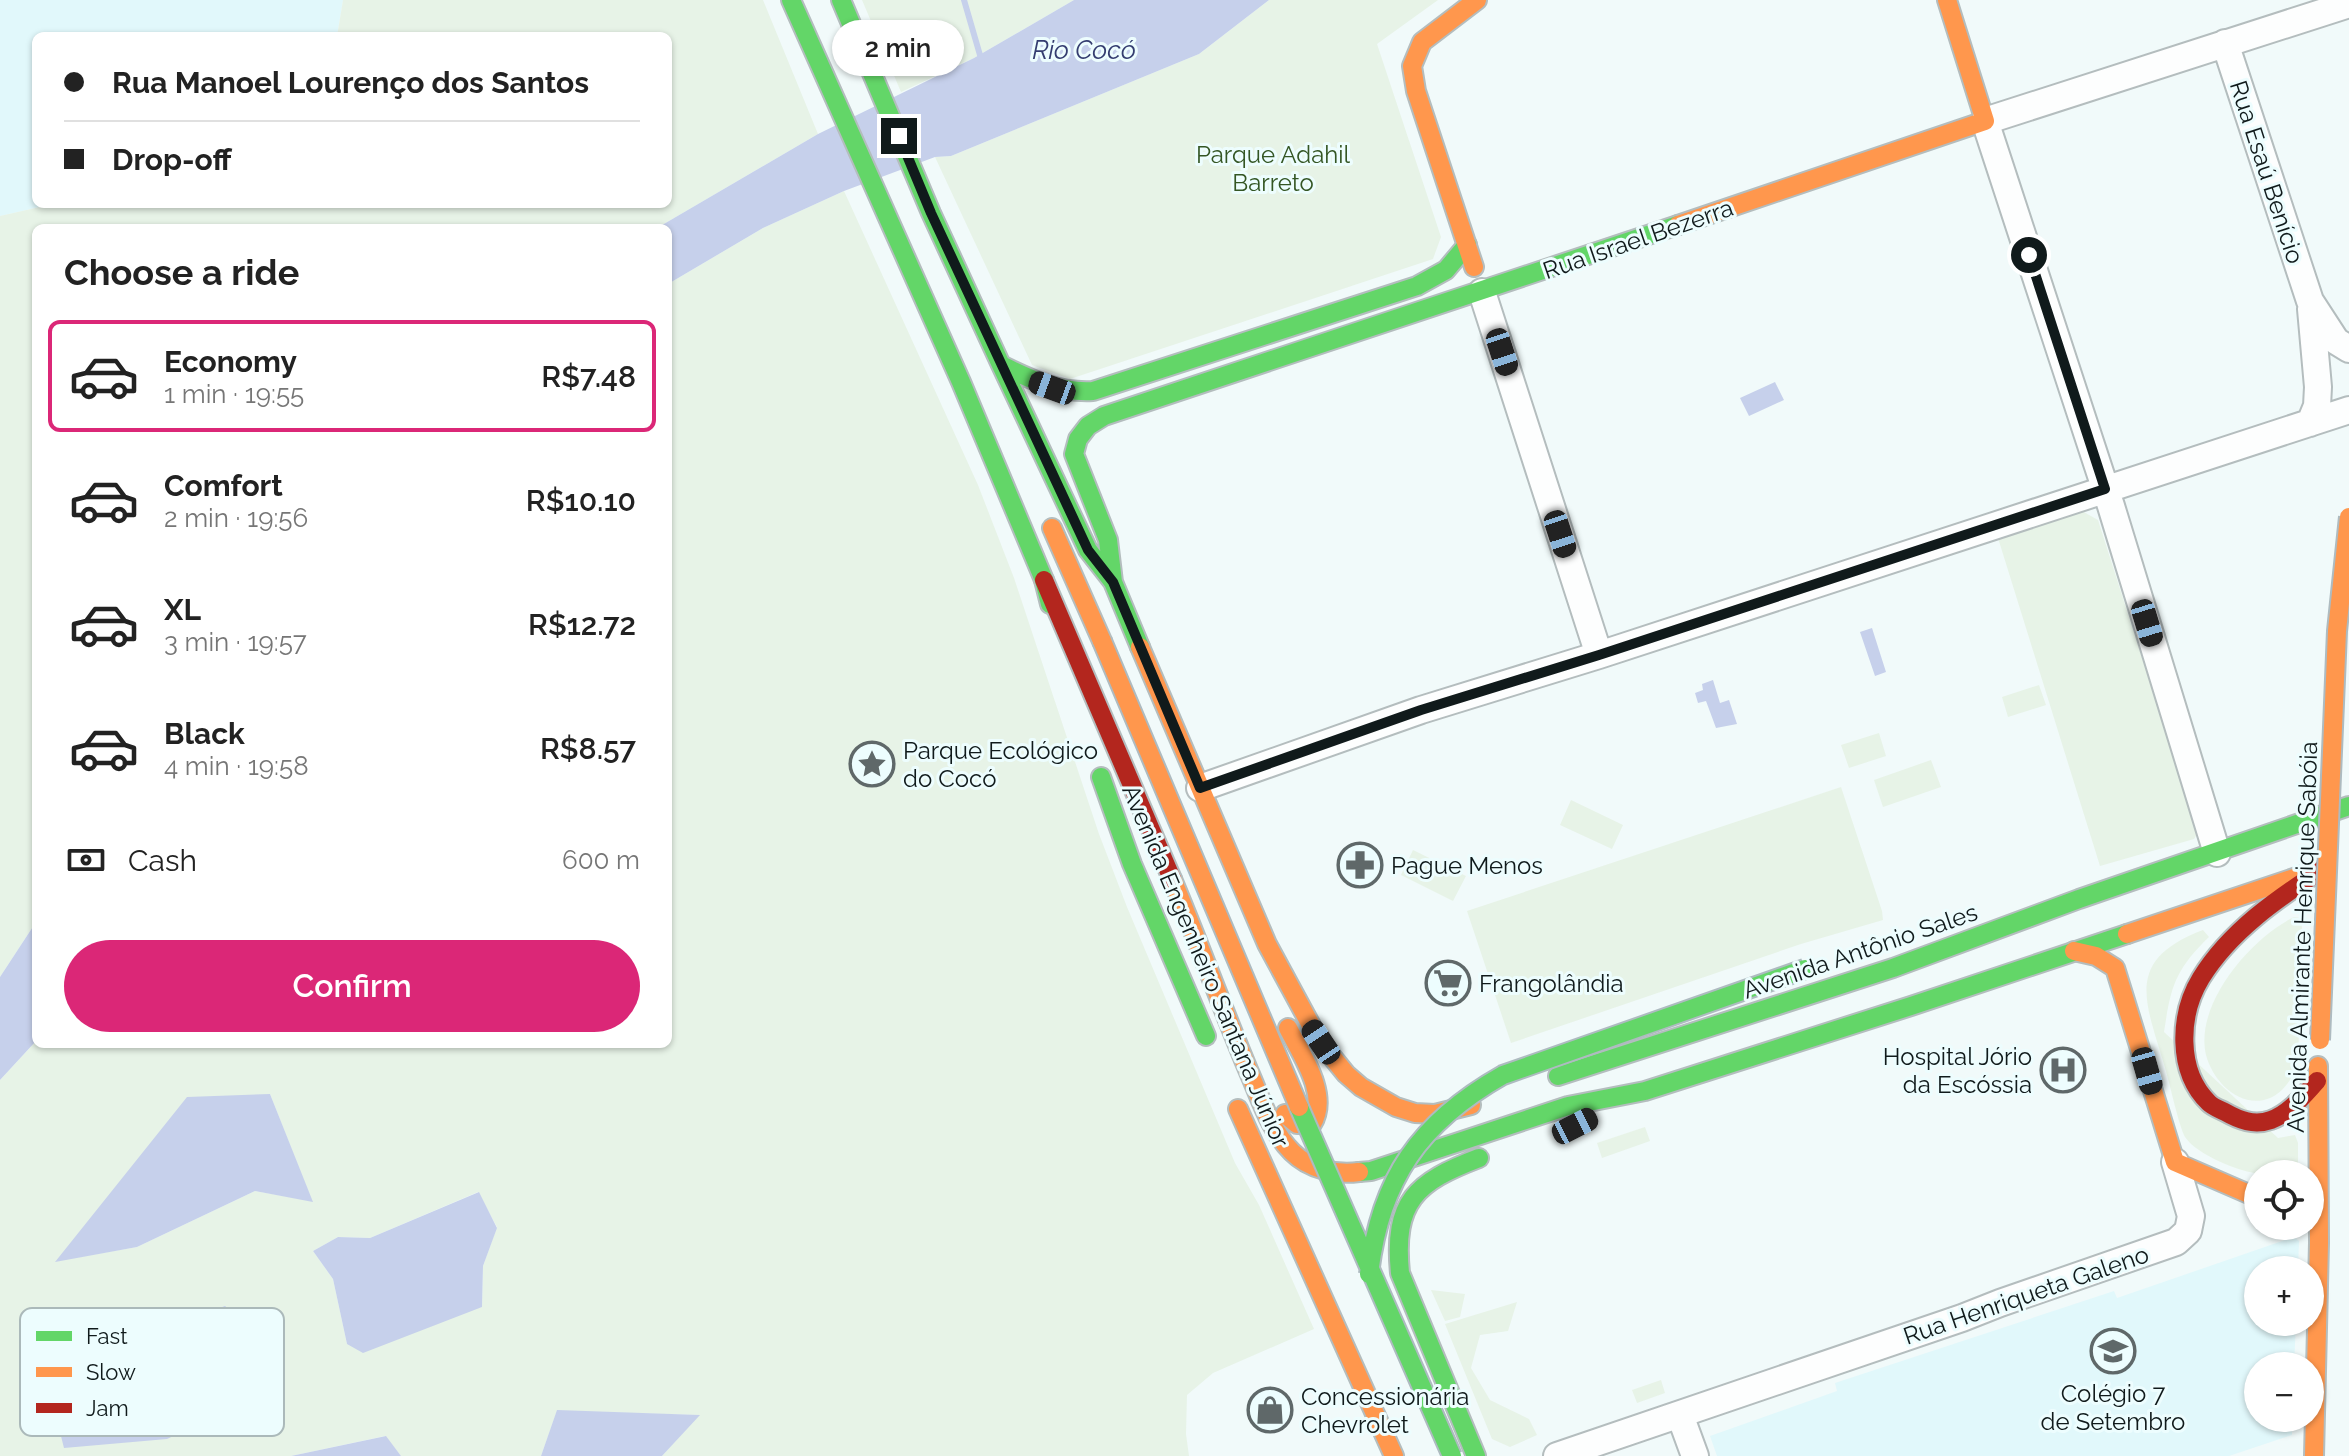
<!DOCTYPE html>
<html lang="en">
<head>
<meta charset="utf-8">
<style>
	:root { --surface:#fff; --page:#f6f6f6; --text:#222; --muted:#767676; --line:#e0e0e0; --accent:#db2777 }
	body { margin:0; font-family:Raleway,sans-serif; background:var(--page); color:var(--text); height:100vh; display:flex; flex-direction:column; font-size:30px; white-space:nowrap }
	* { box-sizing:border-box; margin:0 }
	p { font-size:26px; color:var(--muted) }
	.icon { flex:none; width:44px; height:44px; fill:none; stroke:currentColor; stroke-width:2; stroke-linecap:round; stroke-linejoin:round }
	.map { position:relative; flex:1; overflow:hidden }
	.sheet { position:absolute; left:32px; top:224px; width:640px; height:824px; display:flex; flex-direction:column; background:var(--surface); border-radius:12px; box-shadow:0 2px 6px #0004 }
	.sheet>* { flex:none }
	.banner { position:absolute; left:32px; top:32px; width:640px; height:176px; border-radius:12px; box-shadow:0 2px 6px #0004; display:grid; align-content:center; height:176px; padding:0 32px; background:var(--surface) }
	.fabs { position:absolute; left:2244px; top:1160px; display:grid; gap:16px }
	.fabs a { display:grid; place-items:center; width:80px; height:80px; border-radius:50%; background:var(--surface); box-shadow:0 2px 6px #0004; font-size:40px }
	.end { position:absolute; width:36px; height:36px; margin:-18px; border:10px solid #101a1b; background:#fff; box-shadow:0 0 0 4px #fff }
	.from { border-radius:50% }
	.bubble { position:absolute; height:56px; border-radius:28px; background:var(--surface); box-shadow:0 2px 6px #0004; font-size:26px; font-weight:600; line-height:56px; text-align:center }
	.car { position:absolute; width:24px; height:48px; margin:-24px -12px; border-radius:10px; box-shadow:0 0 6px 2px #0007; background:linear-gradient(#222 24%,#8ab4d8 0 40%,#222 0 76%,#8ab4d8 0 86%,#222 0) }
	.banner b { display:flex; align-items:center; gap:28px; height:76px; font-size:30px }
	.banner b+b { border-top:2px solid var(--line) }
	.banner i { width:20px; height:20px; background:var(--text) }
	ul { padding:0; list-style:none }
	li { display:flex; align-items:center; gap:24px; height:112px; margin:0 16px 12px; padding:0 16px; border:4px solid transparent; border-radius:12px }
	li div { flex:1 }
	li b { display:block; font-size:30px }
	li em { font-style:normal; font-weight:600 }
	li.on { border-color:var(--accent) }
	li>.icon { width:72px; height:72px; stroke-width:1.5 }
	h2 { padding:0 32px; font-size:36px; line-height:96px }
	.pay { display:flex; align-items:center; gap:20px; height:88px; padding:0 32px; font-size:30px }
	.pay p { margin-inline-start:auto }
	.action { display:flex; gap:16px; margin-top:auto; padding:16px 32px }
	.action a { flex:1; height:92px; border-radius:48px; background:var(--accent); color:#fff; font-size:32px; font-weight:600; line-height:92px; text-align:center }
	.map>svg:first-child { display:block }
</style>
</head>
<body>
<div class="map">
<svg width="2349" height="1456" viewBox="0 0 2349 1456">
	<rect width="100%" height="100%" fill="#f1fafa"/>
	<!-- built -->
	<path fill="#e1f8fb" d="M0,0H343L337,36H36V204H53L0,216Z
		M2294,1237L2299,1241L2298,1270H2258V1322H2296L2294,1366H2258V1418H2292V1435L2229,1456H1717L1710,1436L1837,1391L1835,1383L2114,1291L2117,1298Z"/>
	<!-- green -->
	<path fill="#e7f3e7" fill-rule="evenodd" d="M343,0H763L818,134L657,228H36V922L0,977V216L53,204H668V36H337Z
		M862,0H1074L974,58L901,92Z
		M1269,0H1438L1377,44L1441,237L1433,259L1070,379L1032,365L935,157L951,156L1199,54Z
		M844,191L978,485L1014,578L1099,834L1127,907L1235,1163L1259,1205L1314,1329L1213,1373L1187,1395L1186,1434L1189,1456H662L699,1415L557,1411L541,1456H401L385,1436L291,1456H0V1080L36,1041V1044H668V284L763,228ZM270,1094L312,1201L255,1191L137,1247L56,1261ZM478,1192L497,1227L483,1266L482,1307L347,1344L333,1279L313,1251L338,1237L370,1238ZM225,1306L47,1381L142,1335Z
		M2082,511L2098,520L2198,833L2194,839L2100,866L1998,538Z
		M2039,685L2046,705L2008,717L2002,697Z
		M1879,733L1886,756L1849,768L1841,745Z
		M1931,760L1941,787L1883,807L1874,780Z
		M1841,787L1882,911L1883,920L1801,944L1511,1043L1467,911Z
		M1571,800L1623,825L1612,849L1560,825Z
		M1413,850L1466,876L1453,901L1401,875Z
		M2294,917L2300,918L2302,922L2298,1067C2291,1079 2283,1093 2270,1098C2241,1110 2213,1082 2206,1055C2194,1004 2251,938 2294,917Z
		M2203,930L2209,937C2175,970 2171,986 2164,1032L2278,1138L2295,1135L2298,1143V1174C2286,1174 2273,1175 2261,1174C2240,1172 2197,1155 2185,1137C2179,1126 2170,1085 2166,1071C2147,1004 2121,961 2203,930Z
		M1645,1127L1650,1141L1602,1158L1597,1143Z
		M1431,1290L1465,1294L1460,1317L1445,1321Z
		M1517,1302L1508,1331L1480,1335L1471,1368L1490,1400L1529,1419L1537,1435L1510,1447L1492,1439L1445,1324Z
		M1661,1380L1665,1393L1637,1403L1632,1390Z"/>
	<!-- water -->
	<path fill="#c6d0eb" d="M1074,0H1269L1199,54L951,156L935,157L844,191L763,228L668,284V228H657L818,134L974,58Z
		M1775,382L1784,400L1749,416L1740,398Z
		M1872,628L1886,672L1875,676L1860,632Z
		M1713,680L1720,703L1729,700L1737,724L1716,728L1706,701L1698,703L1695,693L1703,690L1702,684Z
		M36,922V1041L0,1080V977Z
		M270,1094L313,1202L255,1191L137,1247L55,1262L187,1097Z
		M479,1192L497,1228L483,1266L482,1307L363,1353L347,1344L333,1279L313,1251L338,1237L370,1238Z
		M225,1306L268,1342L275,1389L167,1439L64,1448L47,1381L142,1335Z
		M557,1410L700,1415L662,1456H541Z
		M386,1436L401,1456H291Z"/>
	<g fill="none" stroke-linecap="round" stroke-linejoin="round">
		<!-- stream -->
		<path stroke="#c6d0eb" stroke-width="6" d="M964,0L982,62"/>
		<!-- street casing -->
		<g stroke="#b4bdbe" stroke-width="30">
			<path id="street" d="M2225,43L2310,301L2336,341L2349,349
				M1482,292L1599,655
				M2310,423L2317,406L2318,387L2311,309
				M1200,788L1421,710L1599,655L2349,410
				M2217,853L2111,506L1985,121L2349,4
				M1680,1415L1695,1456
				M1557,1456L1962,1318L2000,1303L2176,1242L2188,1231L2191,1216L2175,1162"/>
		</g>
		<!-- fast casing -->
		<g stroke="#b4bdbe" stroke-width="22">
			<path id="fast" d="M791,0L961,382L1044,580L1050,604
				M841,0L931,213L1001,365L1088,550L1113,582L1140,647
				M1001,365C1032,380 1058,393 1093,391L1417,286L1446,270L1467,245
				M1113,582L1108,540L1074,454L1078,439L1088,426L1104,416L1678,225
				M1101,777L1132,864L1206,1036
				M1558,1076L1893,968L2079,899L2349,806
				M1359,1172L1371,1171L1568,1106L1645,1091L1911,1006L2127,934
				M1476,1456L1400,1273C1393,1201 1416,1182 1479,1158"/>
		</g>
		<!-- slow casing -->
		<g stroke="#b4bdbe" stroke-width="22">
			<path id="slow" d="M1678,225L1985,121L1947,0
				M1474,267L1416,91L1412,66L1422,42L1477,0
				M1052,528L1102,641
				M1140,647L1267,944L1320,1042L1346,1074L1361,1087L1396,1107L1415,1113L1435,1114L1471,1105
				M1172,879C1199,943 1222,1008 1249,1072C1261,1099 1270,1130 1292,1152C1309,1169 1335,1175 1359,1172
				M2127,934L2303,875
				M2074,951L2096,956L2115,968L2175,1162
				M1238,1109L1394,1456
				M1285,1114L1297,1124H1312C1330,1095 1301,1054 1288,1028
				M2175,1162L2258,1198
				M2314,1456L2319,1243L2318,1066"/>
		</g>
		<!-- jam casing -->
		<g stroke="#b4bdbe" stroke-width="22">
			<path id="jam" d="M1044,580L1172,879
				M2317,1081C2304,1095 2290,1113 2271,1120C2254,1126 2239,1120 2225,1112C2219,1109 2213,1107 2209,1103C2176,1071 2179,1014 2201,978C2230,931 2278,898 2323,869"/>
		</g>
		<!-- street -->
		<use href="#street" stroke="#fdfefe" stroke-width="26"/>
		<!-- fast -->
		<use href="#fast" stroke="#63d668" stroke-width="18"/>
		<!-- slow -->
		<use href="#slow" stroke="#ff974d" stroke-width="18"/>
		<!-- jam -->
		<use href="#jam" stroke="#b3261e" stroke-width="18"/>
		<!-- fast-bridge casing -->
		<g stroke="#aebbc0" stroke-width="22" stroke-linecap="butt">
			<path id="fast-bridge" d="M1299,1107L1452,1456
				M1369,1274C1380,1179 1420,1122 1503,1075L1805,969"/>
		</g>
		<!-- slow-bridge casing -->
		<g stroke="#aebbc0" stroke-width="22" stroke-linecap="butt">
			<path id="slow-bridge" d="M1102,641L1299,1107
				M2320,1040L2337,631L2349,517"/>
		</g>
		<!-- fast-bridge -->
		<use href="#fast-bridge" stroke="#63d668" stroke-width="18"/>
		<!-- slow-bridge -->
		<use href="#slow-bridge" stroke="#ff974d" stroke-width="18"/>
	</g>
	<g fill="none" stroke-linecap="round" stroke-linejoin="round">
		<!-- route -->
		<path stroke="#101a1b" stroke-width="10" d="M899,136L931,213L1088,550L1113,582L1200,788L1421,710L1599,655L2105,489L2029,255"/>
	</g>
	<!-- icons -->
	<defs>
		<g id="sight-ring" transform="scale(2.3)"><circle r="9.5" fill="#edfdfe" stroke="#5f6869" stroke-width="1.5"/><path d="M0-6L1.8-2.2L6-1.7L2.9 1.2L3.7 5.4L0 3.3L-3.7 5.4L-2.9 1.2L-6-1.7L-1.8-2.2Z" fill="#5f6869"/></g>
		<g id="pharmacy-ring" transform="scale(2.3)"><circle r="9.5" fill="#edfdfe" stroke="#5f6869" stroke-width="1.5"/><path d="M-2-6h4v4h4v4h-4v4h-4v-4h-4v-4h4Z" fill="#5f6869"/></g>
		<g id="supermarket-ring" transform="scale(2.3)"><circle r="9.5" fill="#edfdfe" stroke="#5f6869" stroke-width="1.5"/><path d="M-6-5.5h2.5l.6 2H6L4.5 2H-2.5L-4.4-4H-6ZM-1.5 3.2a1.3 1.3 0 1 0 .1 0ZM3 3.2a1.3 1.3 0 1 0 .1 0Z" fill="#5f6869"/></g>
		<g id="hospital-ring" transform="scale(2.3)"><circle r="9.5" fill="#edfdfe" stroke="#5f6869" stroke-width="1.5"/><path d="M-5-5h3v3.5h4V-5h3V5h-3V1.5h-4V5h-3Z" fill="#5f6869"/></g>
		<g id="school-ring" transform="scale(2.3)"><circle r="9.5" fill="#edfdfe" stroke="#5f6869" stroke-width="1.5"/><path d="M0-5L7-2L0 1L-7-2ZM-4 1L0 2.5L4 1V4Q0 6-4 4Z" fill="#5f6869"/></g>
		<g id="shop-ring" transform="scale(2.3)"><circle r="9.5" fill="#edfdfe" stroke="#5f6869" stroke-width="1.5"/><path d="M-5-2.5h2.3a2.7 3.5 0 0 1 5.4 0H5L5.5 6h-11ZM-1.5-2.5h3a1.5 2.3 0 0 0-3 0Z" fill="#5f6869"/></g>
	</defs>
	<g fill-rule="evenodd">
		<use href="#sight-ring" x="872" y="764"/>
		<use href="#pharmacy-ring" x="1360" y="865"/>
		<use href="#supermarket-ring" x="1448" y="983"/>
		<use href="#hospital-ring" x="2063" y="1070"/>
		<use href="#school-ring" x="2113" y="1351"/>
		<use href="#shop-ring" x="1270" y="1410"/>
	</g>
	<g text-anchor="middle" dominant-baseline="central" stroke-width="6" stroke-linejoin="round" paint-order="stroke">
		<!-- park labels -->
		<g font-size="24" fill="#345624" stroke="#edfdfe">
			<text x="1273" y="154">Parque Adahil<tspan x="1273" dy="28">Barreto</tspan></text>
		</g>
		<!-- street labels -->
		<g font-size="24" fill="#101a1b" stroke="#edfdfe">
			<text transform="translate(2267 172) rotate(72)">Rua Esaú Benício</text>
			<text transform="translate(1638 239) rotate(-19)">Rua Israel Bezerra</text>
			<text transform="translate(2302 937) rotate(-88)">Avenida Almirante Henrique Sabóia</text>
			<text transform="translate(1860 951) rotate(-19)">Avenida Antônio Sales</text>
			<text transform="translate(1206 966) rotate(67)">Avenida Engenheiro Santana Júnior</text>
			<text transform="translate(2026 1295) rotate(-19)">Rua Henriqueta Galeno</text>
		</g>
		<!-- poi labels -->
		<g font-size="24" fill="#101a1b" stroke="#edfdfe" text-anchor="start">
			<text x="903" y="750">Parque Ecológico<tspan x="903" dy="28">do Cocó</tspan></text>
			<text x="1391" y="865">Pague Menos</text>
			<text x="1479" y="983">Frangolândia</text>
			<text x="2032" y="1056" text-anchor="end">Hospital Jório<tspan x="2032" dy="28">da Escóssia</tspan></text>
			<text x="2113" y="1393" text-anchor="middle">Colégio 7<tspan x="2113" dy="28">de Setembro</tspan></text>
			<text x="1301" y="1396">Concessionária<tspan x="1301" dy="28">Chevrolet</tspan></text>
		</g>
		<!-- water labels -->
		<g font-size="26" font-style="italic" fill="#343d70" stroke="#edfdfe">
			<text x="1084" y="50">Rio Cocó</text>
		</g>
	</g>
	<!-- legend -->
	<rect x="20" y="1308" width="264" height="128" rx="12" fill="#edfdfe" stroke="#abb9ba" stroke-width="2"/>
	<rect x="36" y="1331" width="36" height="10" fill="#63d668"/>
	<rect x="36" y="1367" width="36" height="10" fill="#ff974d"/>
	<rect x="36" y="1403" width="36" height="10" fill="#b3261e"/>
	<g font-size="22" fill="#101a1b">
		<text x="86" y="1344">Fast</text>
		<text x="86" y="1380">Slow</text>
		<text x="86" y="1416">Jam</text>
	</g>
</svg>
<div class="fabs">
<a><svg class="icon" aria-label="locate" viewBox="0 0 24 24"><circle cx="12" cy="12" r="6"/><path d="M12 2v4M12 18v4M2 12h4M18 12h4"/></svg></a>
<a>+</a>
<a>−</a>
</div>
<i class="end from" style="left:2029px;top:255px"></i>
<i class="end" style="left:899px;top:136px"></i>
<div class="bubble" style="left:832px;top:20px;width:132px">2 min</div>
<i class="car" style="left:1502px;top:352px;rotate:162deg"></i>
<i class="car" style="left:1052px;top:388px;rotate:290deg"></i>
<i class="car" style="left:1560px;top:534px;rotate:162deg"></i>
<i class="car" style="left:2147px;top:623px;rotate:163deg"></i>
<i class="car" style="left:1321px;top:1042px;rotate:326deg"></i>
<i class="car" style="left:2147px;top:1071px;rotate:164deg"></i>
<i class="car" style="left:1575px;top:1126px;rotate:63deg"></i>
<div class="banner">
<b><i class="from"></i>Rua Manoel Lourenço dos Santos</b>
<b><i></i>Drop-off</b>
</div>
<section class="sheet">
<h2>Choose a ride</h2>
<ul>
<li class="on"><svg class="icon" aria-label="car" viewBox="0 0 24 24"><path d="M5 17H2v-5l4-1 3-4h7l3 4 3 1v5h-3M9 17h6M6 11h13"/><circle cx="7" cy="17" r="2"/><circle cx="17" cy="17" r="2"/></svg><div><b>Economy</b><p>1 min · 19:55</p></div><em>R$7.48</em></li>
<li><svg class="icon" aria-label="car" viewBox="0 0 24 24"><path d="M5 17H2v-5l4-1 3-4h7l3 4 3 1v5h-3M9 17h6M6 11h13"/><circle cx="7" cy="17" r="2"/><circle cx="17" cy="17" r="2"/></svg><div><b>Comfort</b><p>2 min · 19:56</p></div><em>R$10.10</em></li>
<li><svg class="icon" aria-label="car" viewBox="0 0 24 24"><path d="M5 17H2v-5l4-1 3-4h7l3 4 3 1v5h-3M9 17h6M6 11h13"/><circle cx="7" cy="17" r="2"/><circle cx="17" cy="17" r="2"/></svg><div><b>XL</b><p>3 min · 19:57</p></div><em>R$12.72</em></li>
<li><svg class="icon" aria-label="car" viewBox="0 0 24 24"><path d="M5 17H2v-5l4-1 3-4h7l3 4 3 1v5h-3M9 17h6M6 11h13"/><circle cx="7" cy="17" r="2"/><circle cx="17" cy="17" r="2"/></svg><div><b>Black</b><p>4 min · 19:58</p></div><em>R$8.57</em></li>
</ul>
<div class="pay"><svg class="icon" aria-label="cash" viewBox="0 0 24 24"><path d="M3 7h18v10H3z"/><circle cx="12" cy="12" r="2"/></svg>Cash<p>600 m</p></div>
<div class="action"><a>Confirm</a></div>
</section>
</div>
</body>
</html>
